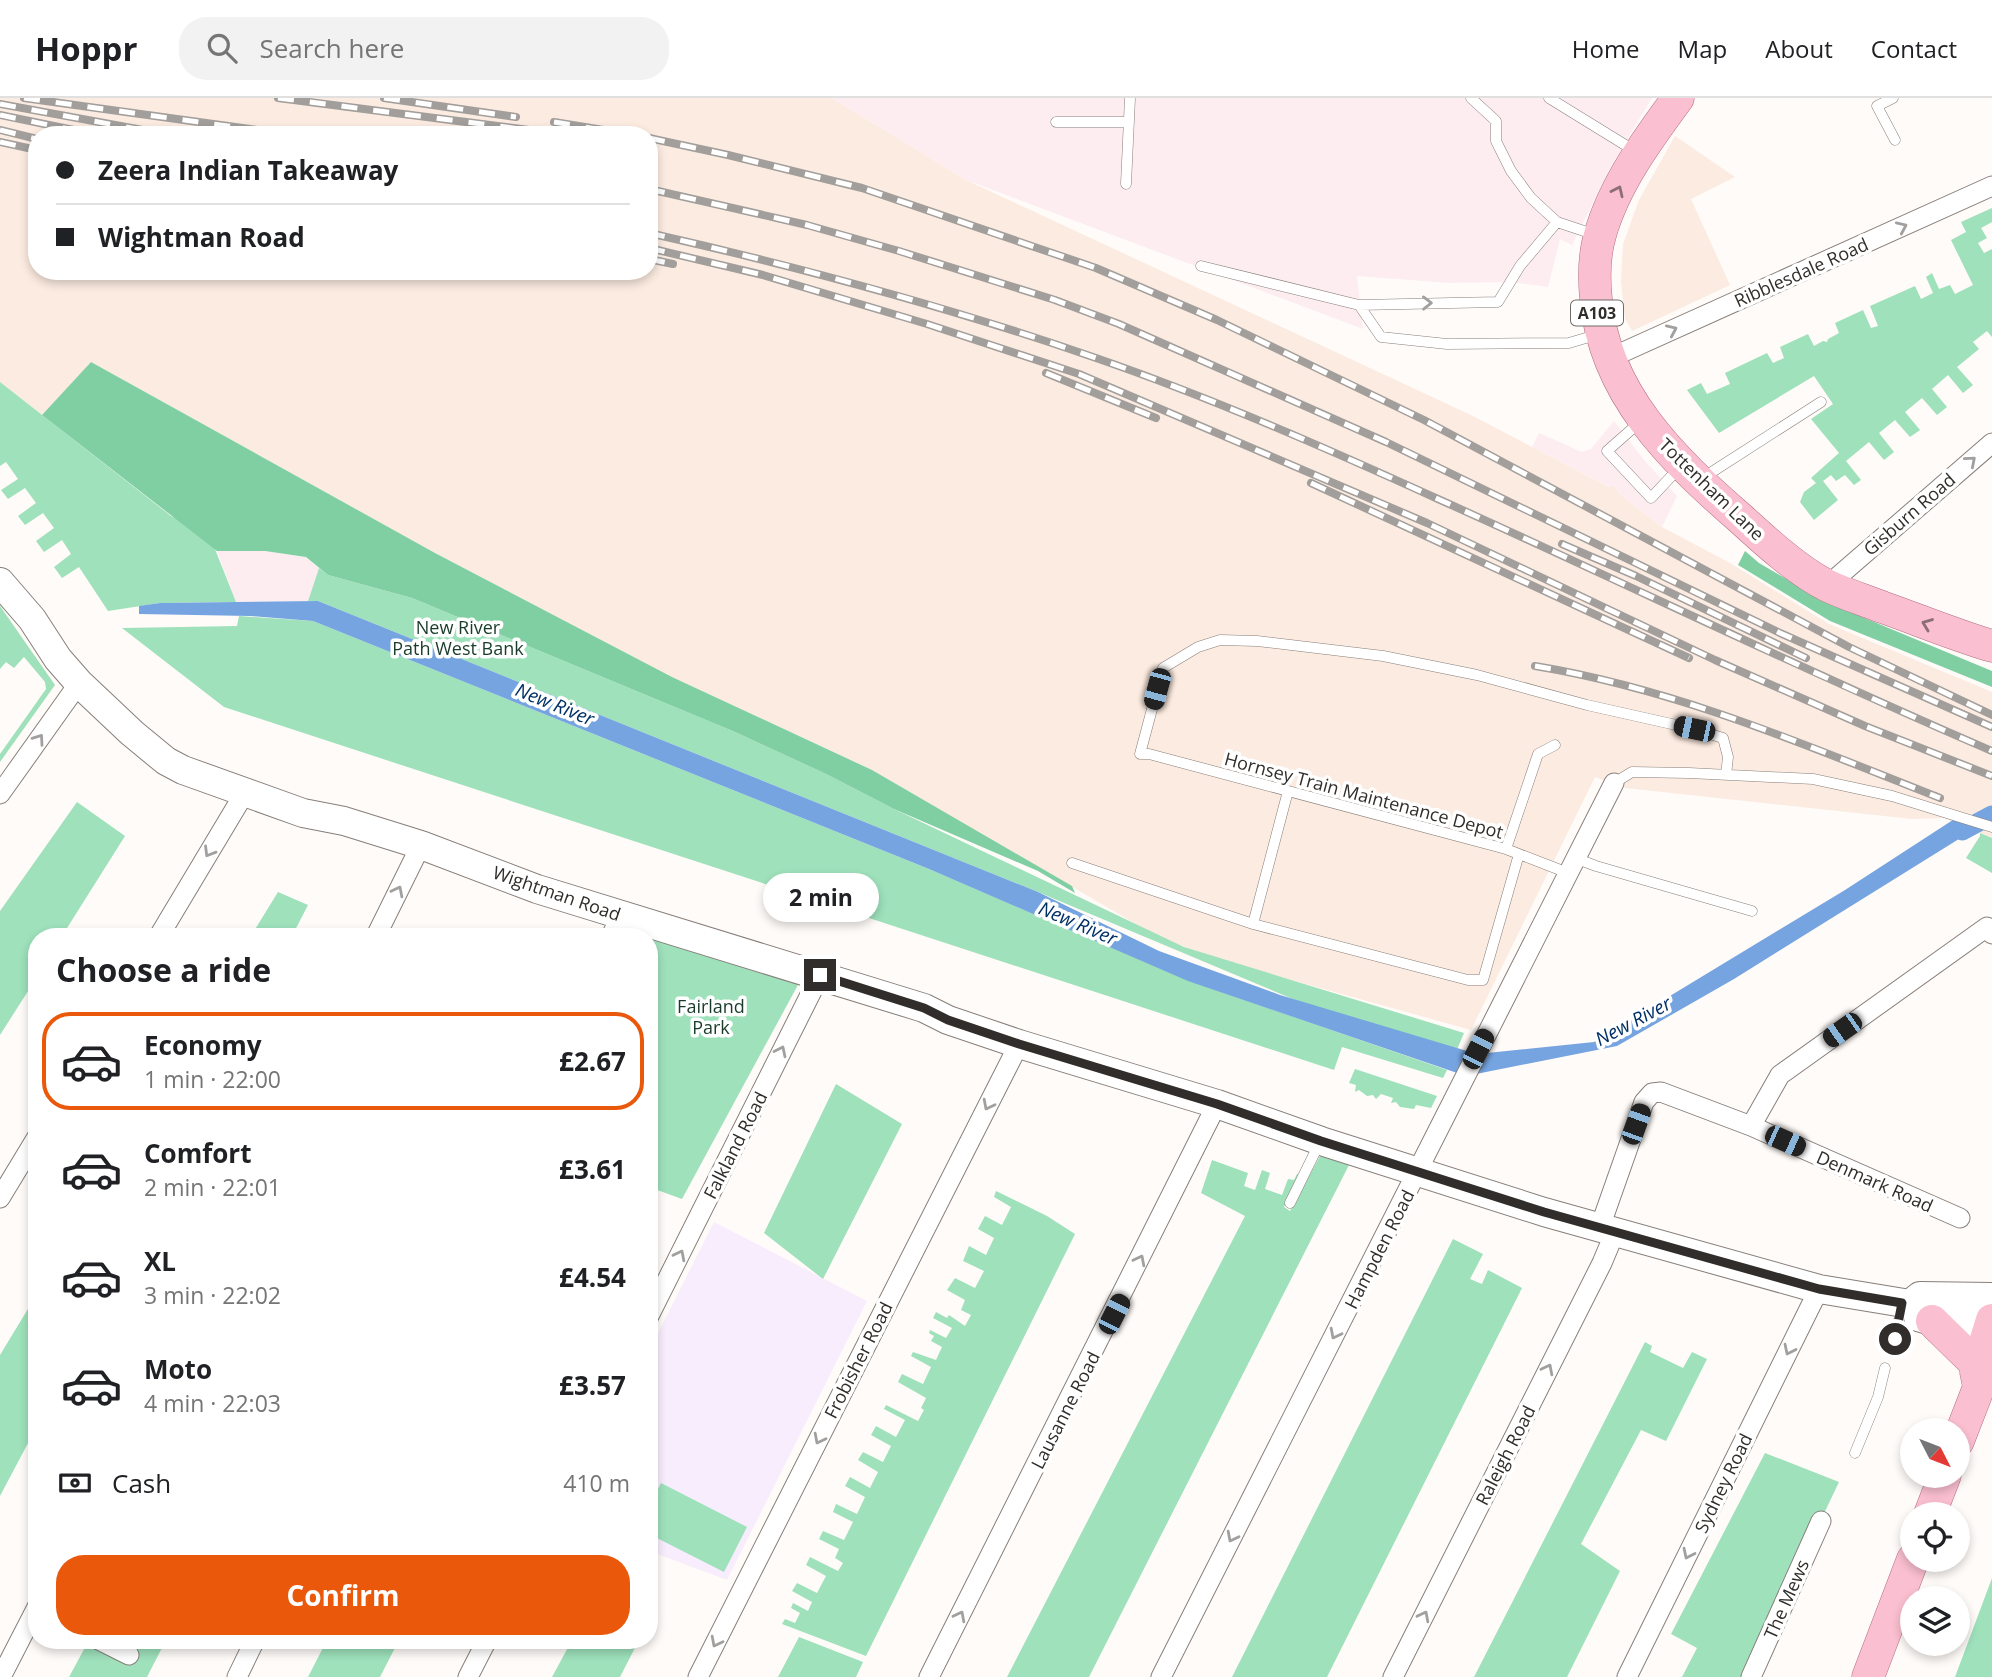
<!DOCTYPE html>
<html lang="en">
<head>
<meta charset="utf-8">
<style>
	:root { --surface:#fff; --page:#f2f2f2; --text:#202124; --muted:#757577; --line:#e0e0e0; --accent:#ea580c }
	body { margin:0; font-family:"Open Sans",sans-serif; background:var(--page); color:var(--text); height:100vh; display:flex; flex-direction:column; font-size:26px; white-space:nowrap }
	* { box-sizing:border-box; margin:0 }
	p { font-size:23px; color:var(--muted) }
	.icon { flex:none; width:38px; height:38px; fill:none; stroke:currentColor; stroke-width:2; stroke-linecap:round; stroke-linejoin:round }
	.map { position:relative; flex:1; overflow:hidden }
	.details { position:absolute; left:28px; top:830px; width:630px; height:721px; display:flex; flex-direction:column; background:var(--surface); border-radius:28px; box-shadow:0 4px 10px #0003 }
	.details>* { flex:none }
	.top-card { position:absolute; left:28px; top:28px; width:630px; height:154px; border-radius:28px; box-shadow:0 4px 10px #0003; display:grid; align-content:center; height:154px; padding:0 28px; background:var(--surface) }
	.needle { width:46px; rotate:132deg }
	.fabs { position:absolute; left:1900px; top:1320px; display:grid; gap:14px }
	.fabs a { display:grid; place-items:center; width:70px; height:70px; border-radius:50%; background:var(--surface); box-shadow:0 4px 10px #0003; font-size:35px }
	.end { position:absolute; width:32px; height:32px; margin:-16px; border:9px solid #302d2a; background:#fff; box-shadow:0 0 0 4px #fff }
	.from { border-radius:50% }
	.bubble { position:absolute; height:49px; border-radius:24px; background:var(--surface); box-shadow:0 4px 10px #0003; font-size:23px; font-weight:700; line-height:49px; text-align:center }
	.car { position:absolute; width:21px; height:42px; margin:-21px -10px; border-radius:9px; box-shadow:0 0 5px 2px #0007; background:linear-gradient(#222 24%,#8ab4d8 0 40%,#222 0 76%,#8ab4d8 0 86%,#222 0) }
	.top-card b { display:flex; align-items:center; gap:24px; height:66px; font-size:26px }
	.top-card b+b { border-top:2px solid var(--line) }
	.top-card i { width:18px; height:18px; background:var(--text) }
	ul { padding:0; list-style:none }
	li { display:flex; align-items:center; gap:21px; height:98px; margin:0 14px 10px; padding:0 14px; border:4px solid transparent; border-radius:28px }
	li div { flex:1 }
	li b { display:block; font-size:26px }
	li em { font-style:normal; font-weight:700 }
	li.current { border-color:var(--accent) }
	li>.icon { width:63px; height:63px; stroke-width:1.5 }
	h2 { padding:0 28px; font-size:32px; line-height:84px }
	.pay { display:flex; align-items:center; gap:18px; height:77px; padding:0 28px; font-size:26px }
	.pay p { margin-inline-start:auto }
	.button { display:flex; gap:14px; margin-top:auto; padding:14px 28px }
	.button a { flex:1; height:80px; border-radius:28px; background:var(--accent); color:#fff; font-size:28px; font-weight:700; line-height:80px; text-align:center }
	header { display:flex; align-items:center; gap:42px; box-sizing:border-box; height:98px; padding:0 35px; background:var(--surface); border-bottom:2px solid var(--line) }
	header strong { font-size:33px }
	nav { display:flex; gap:38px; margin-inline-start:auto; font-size:24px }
	.search { width:490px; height:63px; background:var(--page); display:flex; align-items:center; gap:18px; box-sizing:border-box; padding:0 24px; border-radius:28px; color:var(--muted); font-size:26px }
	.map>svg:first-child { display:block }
</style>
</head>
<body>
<header>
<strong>Hoppr</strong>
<div class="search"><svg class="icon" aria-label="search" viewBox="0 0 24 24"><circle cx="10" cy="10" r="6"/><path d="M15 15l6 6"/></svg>Search here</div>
<nav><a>Home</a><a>Map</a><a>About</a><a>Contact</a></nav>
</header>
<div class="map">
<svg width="1992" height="1579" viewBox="0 0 1992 1579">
	<rect width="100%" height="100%" fill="#fffbf8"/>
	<!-- built -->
	<path fill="#fcebe0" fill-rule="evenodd" d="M0,0H832L966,82L1473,318L1609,389L1613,387L1620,396L1662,429L1730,465L1829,526L1992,594V740L1944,720L1912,721L1625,690L1595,679L1471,932L1223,863L1158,839L872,672L672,579L435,455L91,264L42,317L0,284ZM37,37H649V173H37Z
		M1675,38L1735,79L1691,101L1730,187L1632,233L1625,221L1621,184L1623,146L1639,102Z"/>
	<!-- industrial -->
	<path fill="#fdedf1" d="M832,0H1652L1610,70L1572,147L1560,141L1548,189L1511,184L1450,185L1357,178L1363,231L966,82Z
		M1614,323L1644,362L1677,398L1662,429L1620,396L1613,387L1610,389L1532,349L1539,335L1582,354L1591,351Z
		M229,452L265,453L306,459L319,470L308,503L236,504L217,453Z"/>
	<!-- education -->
	<path fill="#f8edfd" d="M714,1124L867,1203L727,1482L649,1453V1253Z"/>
	<!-- green -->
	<path fill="#9ee1bb" d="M1992,110V124L1981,130L1987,140L1978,145L1984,155L1992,151V239L1987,233L1973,244L1979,251L1957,269L1973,287L1963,295L1948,277L1932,291L1947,309L1937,317L1922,300L1905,314L1920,332L1910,339L1895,322L1879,335L1894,354L1884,362L1869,344L1846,363L1861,382L1854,387L1845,377L1836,383L1831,377L1823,383L1838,402L1814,422L1800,404L1804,394L1816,385L1811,380L1839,355L1811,321L1833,306L1814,278L1719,335L1687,292L1701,285L1707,296L1730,286L1725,275L1767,255L1773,265L1784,260L1780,249L1808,236L1814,248L1823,243L1827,244L1828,241L1839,235L1835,225L1863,212L1871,230L1878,228L1870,208L1915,188L1921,201L1933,195L1926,179L1932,175L1939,191L1950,187L1955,196L1973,187L1951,142L1966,134L1961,124Z
		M0,284L171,418L209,436L236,504L160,505L108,513L79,469L62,480L54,469L71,456L62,442L44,454L36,443L54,430L43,415L25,427L18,418L36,405L25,390L8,401L1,392L18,381L6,364L0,368Z
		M319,470L328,477L412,500L735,634L826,676L894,711L1184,849L1464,935L1456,954L1295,902L1038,794L318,503H308Z
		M0,508L55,587L0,664V656L46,591L45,584L24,559L14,570L6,564L0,571Z
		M239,518L313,523L929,771L1190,883L1447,972L1443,980L1342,949L1334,972L224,609L122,530L237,528Z
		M77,704L125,738L62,838H37V879L0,937V813Z
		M1980,735L1992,740V775L1966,760L1980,738Z
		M278,794L308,807L292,838H251Z
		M624,821L799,885L682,1101L649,1089V838H616Z
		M1355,971L1437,998L1431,1010L1416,1007L1414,1011L1400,1009L1396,1004L1391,1005L1393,1000L1381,996L1376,1001L1373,997L1367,998L1359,992L1355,994L1356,987L1349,985Z
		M836,986L902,1026L823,1181L764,1135Z
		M1320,1058L1349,1067L1089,1579H1007L1245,1118L1201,1095L1212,1062L1248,1075L1244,1088L1255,1092L1262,1072L1270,1075L1265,1091L1282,1097L1288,1081L1294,1082L1297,1076L1301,1077L1284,1109L1290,1113Z
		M996,1093L1047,1118L1075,1136L866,1558L782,1526L785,1521L795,1525L800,1515L791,1510L793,1505L808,1513L812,1504L792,1493L797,1485L817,1495L826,1478L806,1467L810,1459L838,1473L843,1465L835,1460L839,1451L819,1441L823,1433L844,1442L853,1424L833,1414L836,1406L857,1416L865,1399L845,1388L850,1379L870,1390L878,1374L858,1362L863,1354L883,1364L891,1348L871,1337L876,1328L896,1339L905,1322L884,1311L886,1307L918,1323L924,1312L921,1310L926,1300L898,1284L902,1276L923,1286L931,1269L911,1258L913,1254L936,1262L942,1249L931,1243L934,1238L929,1235L930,1232L946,1240L952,1230L933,1220L936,1214L947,1220L949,1217L965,1228L971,1217L961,1212L965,1202L947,1192L955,1180L975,1190L984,1173L963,1163L969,1148L986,1157L994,1140L978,1131L985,1118L1002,1127L1011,1109L994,1099Z
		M1453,1141L1483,1156L1470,1181L1482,1186L1488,1172L1522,1190L1327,1579H1232Z
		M37,1196V1328L0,1398V1257Z
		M1645,1244L1652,1248L1650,1254L1683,1270L1692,1254L1707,1261L1666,1343L1641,1332L1581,1446L1620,1473L1567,1579H1474Z
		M1765,1355L1839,1384L1746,1579H1682L1697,1550L1671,1536Z
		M661,1385L747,1429L724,1474L649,1436V1409Z
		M1992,1480V1579H1955Z
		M799,1539L863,1564L856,1579H778Z
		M89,1542H166L147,1579H69Z
		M327,1542H399L380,1579H308Z
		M572,1542H639L620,1579H552Z"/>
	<!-- forest -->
	<path fill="#7fcfa3" d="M91,264L435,455L672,579L872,672L1072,788L1075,795L1038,773L894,711L826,676L735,634L412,500L328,477L306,459L265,453H217L42,317Z
		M1745,453L1759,465L1826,504L1992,573V589L1830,523L1738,467Z"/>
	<!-- water -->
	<path fill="#75a4e0" d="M318,503L1038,794L1159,853L1280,897L1477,956L1594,944L1845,792L1959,718L1983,726L1734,881L1617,948L1466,978L1188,883L929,771L313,523L250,518L139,516V508L160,505Z"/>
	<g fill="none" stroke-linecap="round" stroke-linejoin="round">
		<!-- canal -->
		<path stroke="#75a4e0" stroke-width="19" d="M1962,733L1992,717"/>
		<!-- service casing -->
		<g stroke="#887f7a" stroke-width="11">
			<path id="service" d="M1471,0L1496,23V43L1511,73L1531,100L1557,124L1596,137
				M1549,0L1635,53
				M1893,0L1877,8L1895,42
				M1056,24H1129
				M1126,86L1130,0
				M1201,168L1359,207L1498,204L1520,168L1557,124
				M1359,207L1381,239L1447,246L1569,245L1599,236
				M1640,324L1607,353L1651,400L1679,370
				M1701,381L1821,304
				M1614,685L1632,674L1689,675L1813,681L1892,698L1992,729
				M1288,693L1253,826L1468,882H1483L1519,756
				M1506,751L1538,656L1555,647
				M1575,760L1596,768L1752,813
				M1072,765L1253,826
				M1568,775L1506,751L1149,656H1140L1163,570L1198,549L1220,542L1257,543L1383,558L1477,577L1587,607L1694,631L1723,640L1728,659L1726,677
				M1290,1105L1319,1046
				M1893,1250L1902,1208
				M1855,1355L1878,1299L1885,1270"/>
		</g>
		<!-- minor casing -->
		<g stroke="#887f7a" stroke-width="21">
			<path id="minor" d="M1610,260L1992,88
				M1827,488L1992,345
				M0,696L79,585
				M159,838L244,696
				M376,838L421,747
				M611,838L622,817
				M1751,1028L1960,1120
				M0,1100L37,1039
				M1600,1129L1644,1004L1652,995L1661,994L1751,1028L1780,977L1987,829L1992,836
				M649,1218L820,877
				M99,1542L129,1557
				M1,1579L37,1509
				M237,1579L255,1542
				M468,1579L487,1542
				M698,1579L1019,946
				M929,1579L1217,1006
				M1161,1579L1614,685
				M1393,1579L1602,1165L1615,1134
				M1627,1579L1819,1191
				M1751,1579L1821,1423"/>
		</g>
		<!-- secondary casing -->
		<g stroke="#887f7a" stroke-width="30">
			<path id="secondary" d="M0,484L32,521L58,561L79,585L132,635L166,663L183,672L303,715L344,723L421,747L537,791L924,910L948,922L1019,946L1217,1006L1321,1043L1544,1114L1819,1191L1910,1206L1920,1198L1992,1199
				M1918,1219L1932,1223L1992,1227"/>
		</g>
		<!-- primary casing -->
		<g stroke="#b17082" stroke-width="33">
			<path id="primary" d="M1678,0C1647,42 1614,87 1600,137C1594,157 1594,181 1596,201C1604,295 1672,361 1740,420C1764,442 1799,474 1828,488C1845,496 1864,502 1882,509C1919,522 1955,537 1992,548
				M1932,1223L1978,1268
				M1979,1289L1976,1274L1992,1222
				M1958,1343L1979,1289L1992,1280
				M1930,1416L1945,1377
				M1868,1579L1913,1461"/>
		</g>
		<!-- service -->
		<use href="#service" stroke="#fff" stroke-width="10"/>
		<!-- minor -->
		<use href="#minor" stroke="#fff" stroke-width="19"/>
		<!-- secondary -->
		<use href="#secondary" stroke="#fff" stroke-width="28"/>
		<!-- primary -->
		<use href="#primary" stroke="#fabfd0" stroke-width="32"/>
		<!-- rail casing -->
		<g stroke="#a19e9b" stroke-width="8">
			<path id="rail" d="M24,0L293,37
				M278,0L568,37
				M384,0L516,19
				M0,6L170,37
				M0,17L98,37
				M554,24L634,37
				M0,32L37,41
				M649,40L728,57L862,90L1096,170L1217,222L1424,322L1849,549L1992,617
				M0,44L37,52
				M649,91L807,127L899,153L1055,202L1119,226L1386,344L1780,535L1992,629
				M649,135C800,169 949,209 1096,260C1212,300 1326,350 1438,401C1623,484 1805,573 1992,653
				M649,150L763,177L927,226L1079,276L1427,425L1715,562L1865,628L1992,678
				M649,161L673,166
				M1046,275L1156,320
				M1311,385L1689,560
				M1562,446L1636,478L1806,560
				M1535,568C1676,591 1808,648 1940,700"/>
		</g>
		<!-- rail -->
		<use href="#rail" stroke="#fff" stroke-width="5" stroke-dasharray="16" stroke-linecap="butt"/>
	</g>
	<!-- one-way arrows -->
	<defs><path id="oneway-chevron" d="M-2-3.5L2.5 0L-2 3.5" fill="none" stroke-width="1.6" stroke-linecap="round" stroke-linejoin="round" transform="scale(1.75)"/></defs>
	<g stroke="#8b6f75">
		<use href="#oneway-chevron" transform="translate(1618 93) rotate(-65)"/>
		<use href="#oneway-chevron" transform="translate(1927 526) rotate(-159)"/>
	</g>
	<g stroke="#a2a09f">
		<use href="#oneway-chevron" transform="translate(1902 129) rotate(-24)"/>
		<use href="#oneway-chevron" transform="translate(1427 205) rotate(-1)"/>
		<use href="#oneway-chevron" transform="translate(1672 232) rotate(-24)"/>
		<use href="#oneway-chevron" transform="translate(1971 363) rotate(-41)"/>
		<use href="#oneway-chevron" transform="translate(39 641) rotate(-55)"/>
		<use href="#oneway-chevron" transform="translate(209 754) rotate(121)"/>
		<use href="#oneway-chevron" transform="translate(398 793) rotate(-63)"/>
		<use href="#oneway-chevron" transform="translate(781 953) rotate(-64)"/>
		<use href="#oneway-chevron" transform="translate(988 1007) rotate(117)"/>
		<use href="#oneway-chevron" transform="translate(680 1157) rotate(-63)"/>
		<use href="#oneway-chevron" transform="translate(1140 1162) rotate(-63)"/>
		<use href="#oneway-chevron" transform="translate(1335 1236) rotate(117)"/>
		<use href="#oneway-chevron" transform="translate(1789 1252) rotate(116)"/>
		<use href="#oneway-chevron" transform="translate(1548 1271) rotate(-63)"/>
		<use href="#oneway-chevron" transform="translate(819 1341) rotate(117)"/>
		<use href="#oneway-chevron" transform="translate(1232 1439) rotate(117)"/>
		<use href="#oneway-chevron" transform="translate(1688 1456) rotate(116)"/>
		<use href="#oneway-chevron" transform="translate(960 1518) rotate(-63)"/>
		<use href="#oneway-chevron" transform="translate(1424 1518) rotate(-63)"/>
		<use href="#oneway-chevron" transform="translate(716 1544) rotate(117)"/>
	</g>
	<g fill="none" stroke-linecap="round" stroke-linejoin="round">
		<!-- route -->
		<path stroke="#302d2a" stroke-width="9" d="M820,877L924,910L948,922L1019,946L1217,1006L1321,1043L1544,1114L1819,1191L1902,1205L1895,1241"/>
	</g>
	<g text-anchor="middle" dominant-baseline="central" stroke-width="7" stroke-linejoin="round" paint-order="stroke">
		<!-- shield labels -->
		<rect fill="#fff" stroke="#6e6c6a" stroke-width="2" x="1571" y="202.5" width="52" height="25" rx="5"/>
		<g font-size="16" font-weight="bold" fill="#302d2a">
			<text x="1597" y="215">A103</text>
		</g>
		<!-- street labels -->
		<g font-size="18" fill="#302d2a" stroke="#fff">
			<text transform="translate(1801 174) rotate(-24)">Ribblesdale Road</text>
			<text transform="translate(1712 391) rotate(44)">Tottenham Lane</text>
			<text transform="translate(1909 416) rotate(-41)">Gisburn Road</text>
			<text transform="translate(1364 697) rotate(15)">Hornsey Train Maintenance Depot</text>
			<text transform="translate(557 795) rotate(19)">Wightman Road</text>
			<text transform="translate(735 1047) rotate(-63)">Falkland Road</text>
			<text transform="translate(1875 1083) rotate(24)">Denmark Road</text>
			<text transform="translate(1379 1151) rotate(-63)">Hampden Road</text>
			<text transform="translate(858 1262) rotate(-63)">Frobisher Road</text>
			<text transform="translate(1065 1312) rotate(-63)">Lausanne Road</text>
			<text transform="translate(1505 1357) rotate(-63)">Raleigh Road</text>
			<text transform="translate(1723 1385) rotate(-64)">Sydney Road</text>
			<text transform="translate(1786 1501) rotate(-66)">The Mews</text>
		</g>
		<!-- park labels -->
		<g font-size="18" fill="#193c2a" stroke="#fff">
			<text x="458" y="529">New River<tspan x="458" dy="21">Path West Bank</tspan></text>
			<text x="711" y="908">Fairland<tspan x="711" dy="21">Park</tspan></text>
		</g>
		<!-- water labels -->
		<g font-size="19" font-style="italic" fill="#003066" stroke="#fff">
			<text transform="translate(555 606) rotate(22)">New River</text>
			<text transform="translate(1078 825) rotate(23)">New River</text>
			<text transform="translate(1633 923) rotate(-28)">New River</text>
		</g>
	</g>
</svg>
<div class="fabs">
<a><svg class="needle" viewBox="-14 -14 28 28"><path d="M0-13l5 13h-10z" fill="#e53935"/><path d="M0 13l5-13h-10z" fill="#757577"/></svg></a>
<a><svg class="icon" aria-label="locate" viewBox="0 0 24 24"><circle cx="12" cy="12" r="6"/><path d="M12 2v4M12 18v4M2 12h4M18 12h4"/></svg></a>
<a><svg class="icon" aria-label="layers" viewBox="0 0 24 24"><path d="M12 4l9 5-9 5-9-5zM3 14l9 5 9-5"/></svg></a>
</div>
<i class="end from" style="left:1895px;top:1241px"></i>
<i class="end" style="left:820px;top:877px"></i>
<div class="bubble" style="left:763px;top:775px;width:116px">2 min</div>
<i class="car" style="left:1157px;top:591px;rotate:195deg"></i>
<i class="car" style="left:1694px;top:631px;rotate:282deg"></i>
<i class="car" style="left:1842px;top:932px;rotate:235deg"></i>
<i class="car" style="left:1478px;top:951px;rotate:27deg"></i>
<i class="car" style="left:1636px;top:1026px;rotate:20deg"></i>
<i class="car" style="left:1785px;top:1043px;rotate:114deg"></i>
<i class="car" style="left:1114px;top:1216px;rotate:27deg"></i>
<div class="top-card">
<b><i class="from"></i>Zeera Indian Takeaway</b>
<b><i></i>Wightman Road</b>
</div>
<section class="details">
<h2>Choose a ride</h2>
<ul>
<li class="current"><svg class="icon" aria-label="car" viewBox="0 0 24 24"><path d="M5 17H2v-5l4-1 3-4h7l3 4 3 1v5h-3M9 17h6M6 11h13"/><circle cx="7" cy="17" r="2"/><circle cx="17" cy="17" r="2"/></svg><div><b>Economy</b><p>1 min · 22:00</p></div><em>£2.67</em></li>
<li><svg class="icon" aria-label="car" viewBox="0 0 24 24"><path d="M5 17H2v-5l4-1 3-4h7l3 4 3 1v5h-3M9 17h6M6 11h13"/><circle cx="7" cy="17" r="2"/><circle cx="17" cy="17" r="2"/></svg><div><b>Comfort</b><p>2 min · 22:01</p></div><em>£3.61</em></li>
<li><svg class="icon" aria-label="car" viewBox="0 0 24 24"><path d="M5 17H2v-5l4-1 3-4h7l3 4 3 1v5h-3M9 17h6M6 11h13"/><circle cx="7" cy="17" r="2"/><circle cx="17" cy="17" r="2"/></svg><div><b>XL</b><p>3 min · 22:02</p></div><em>£4.54</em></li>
<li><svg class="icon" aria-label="car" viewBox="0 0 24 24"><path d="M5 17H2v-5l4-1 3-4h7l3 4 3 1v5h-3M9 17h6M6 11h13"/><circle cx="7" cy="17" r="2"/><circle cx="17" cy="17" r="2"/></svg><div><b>Moto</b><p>4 min · 22:03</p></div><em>£3.57</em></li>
</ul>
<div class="pay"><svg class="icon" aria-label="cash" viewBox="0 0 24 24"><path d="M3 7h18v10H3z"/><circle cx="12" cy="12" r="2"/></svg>Cash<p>410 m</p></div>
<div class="button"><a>Confirm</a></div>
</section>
</div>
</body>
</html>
